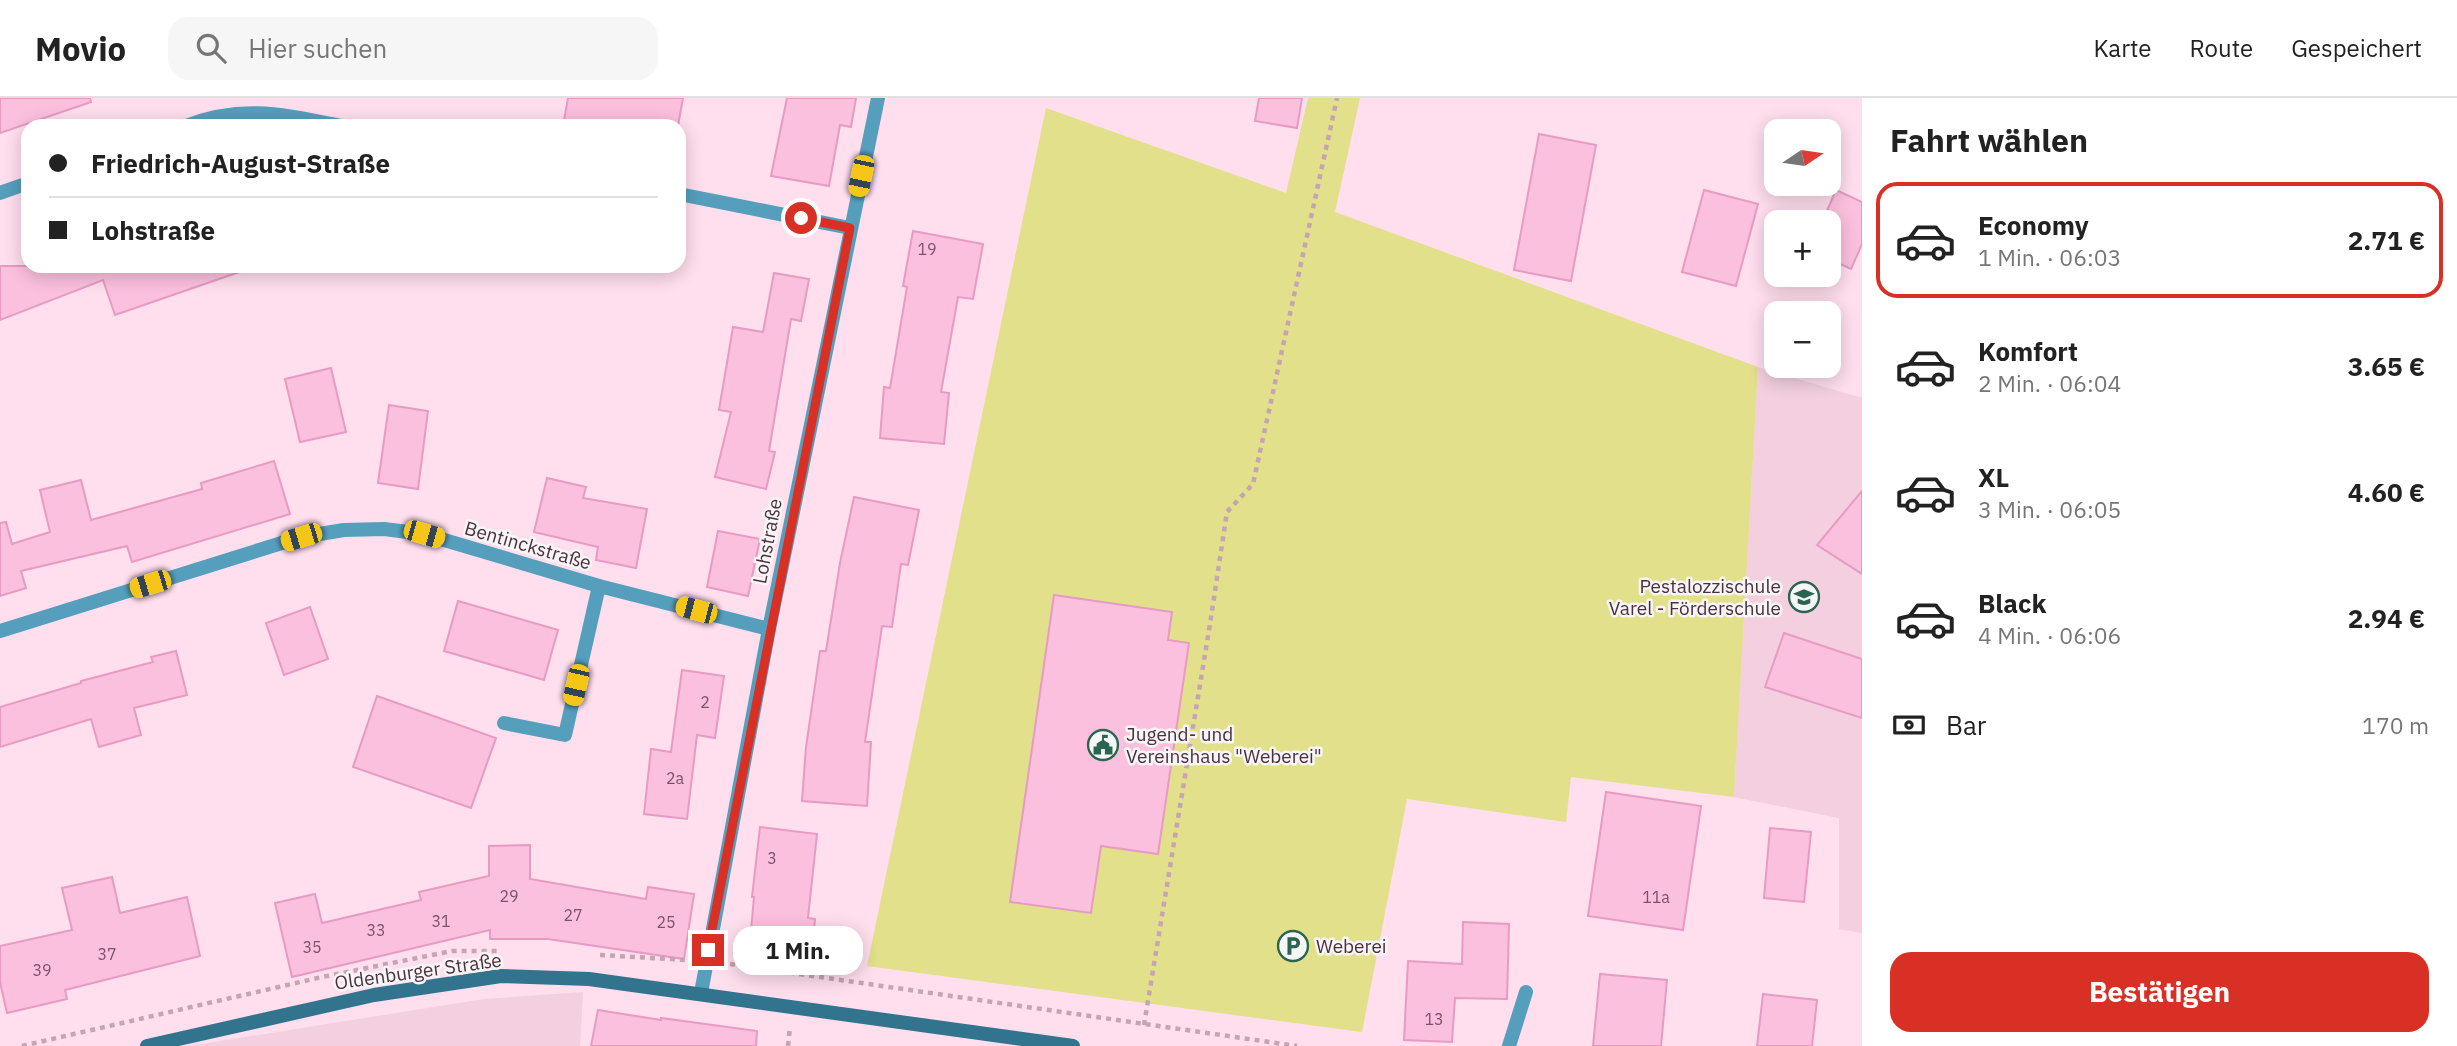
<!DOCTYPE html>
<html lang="de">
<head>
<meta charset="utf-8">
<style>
	:root { --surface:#fff; --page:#f6f6f6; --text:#222; --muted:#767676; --line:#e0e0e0; --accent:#d93025 }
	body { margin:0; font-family:"IBM Plex Sans",sans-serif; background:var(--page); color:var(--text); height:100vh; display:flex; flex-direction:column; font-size:26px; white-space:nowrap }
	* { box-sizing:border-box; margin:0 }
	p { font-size:23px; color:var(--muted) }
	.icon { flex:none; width:38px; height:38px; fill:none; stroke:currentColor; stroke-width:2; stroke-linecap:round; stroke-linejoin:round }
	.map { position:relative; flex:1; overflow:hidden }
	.sheet { display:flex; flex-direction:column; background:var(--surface); width:595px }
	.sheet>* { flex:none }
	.guide { position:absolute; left:21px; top:21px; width:665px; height:154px; border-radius:21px; box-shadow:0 4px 18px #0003; display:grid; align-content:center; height:154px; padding:0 28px; background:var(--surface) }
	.needle { width:46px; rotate:77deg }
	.tools { position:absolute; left:1764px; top:21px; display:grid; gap:14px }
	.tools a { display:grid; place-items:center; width:77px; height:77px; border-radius:14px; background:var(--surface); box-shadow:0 4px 18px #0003; font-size:35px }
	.end { position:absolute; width:32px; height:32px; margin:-16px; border:9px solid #d93025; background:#fff; box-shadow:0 0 0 4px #fff }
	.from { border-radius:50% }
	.bubble { position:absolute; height:49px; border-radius:21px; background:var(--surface); box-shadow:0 4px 18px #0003; font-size:23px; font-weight:700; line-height:49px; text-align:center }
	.car { position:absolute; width:21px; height:42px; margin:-21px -10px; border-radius:9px; box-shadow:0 0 5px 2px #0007; background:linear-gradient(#f5c518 24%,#345 0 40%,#f5c518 0 76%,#345 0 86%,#f5c518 0) }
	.guide b { display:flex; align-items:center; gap:24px; height:66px; font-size:26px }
	.guide b+b { border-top:2px solid var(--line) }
	.guide i { width:18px; height:18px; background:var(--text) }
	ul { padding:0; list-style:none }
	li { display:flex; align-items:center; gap:21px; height:116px; margin:0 14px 10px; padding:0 14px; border:4px solid transparent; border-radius:21px }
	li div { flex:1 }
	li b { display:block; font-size:26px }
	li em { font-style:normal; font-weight:700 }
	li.selected { border-color:var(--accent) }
	li>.icon { width:63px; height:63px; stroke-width:1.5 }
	h2 { padding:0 28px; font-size:32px; line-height:84px }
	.pay { display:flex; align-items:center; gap:18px; height:77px; padding:0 28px; font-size:26px }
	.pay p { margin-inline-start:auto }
	.action { display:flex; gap:14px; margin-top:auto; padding:14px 28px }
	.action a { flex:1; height:80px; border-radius:21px; background:var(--accent); color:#fff; font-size:28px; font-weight:700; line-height:80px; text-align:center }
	header { display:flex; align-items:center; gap:42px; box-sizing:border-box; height:98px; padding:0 35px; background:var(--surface); border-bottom:2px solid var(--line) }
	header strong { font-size:33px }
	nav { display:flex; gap:38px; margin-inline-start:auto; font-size:24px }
	.search { width:490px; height:63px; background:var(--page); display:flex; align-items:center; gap:18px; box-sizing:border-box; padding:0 24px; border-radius:21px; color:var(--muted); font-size:26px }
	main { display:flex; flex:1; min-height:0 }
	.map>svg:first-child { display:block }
</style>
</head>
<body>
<header>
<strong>Movio</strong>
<div class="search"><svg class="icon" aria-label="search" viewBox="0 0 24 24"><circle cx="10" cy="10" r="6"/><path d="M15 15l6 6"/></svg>Hier suchen</div>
<nav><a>Karte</a><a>Route</a><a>Gespeichert</a></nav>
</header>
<main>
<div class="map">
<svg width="1862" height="948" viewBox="0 0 1862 948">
	<rect width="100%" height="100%" fill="#ffdeee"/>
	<!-- built -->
	<path fill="#f3cfe0" d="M1758,269L1862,300V835L1839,831V720L1734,699Z
		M583,894L580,948H189L484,901Z"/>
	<!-- green -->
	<path fill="#e2e08b" d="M1308,0H1360L1335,114L1758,269L1734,699L1571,679L1566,724L1407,701L1362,934L867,868L1046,10L1286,95Z"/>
	<!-- building -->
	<path fill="#fbc0de" stroke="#e79bc3" stroke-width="2" d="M0,0H90L91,4L0,35Z
		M568,0H683L678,28H563Z
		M787,0H856L851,29L840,27L829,88L771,78Z
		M1259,0H1302L1297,30L1255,23Z
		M1539,36L1596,47L1571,183L1514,172Z
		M1704,92L1758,106L1736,188L1682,174Z
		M1836,92L1862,104V146L1851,171L1829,161V124H1822Z
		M913,133L983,146L973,201L958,199L941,294L949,295L944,346L880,340L884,289L890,290L907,189L903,188Z
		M0,168H244L245,172L115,217L103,182L0,222Z
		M774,175L809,181L801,223L791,221L769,353L775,354L766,391L715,379L731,314L719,312L733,229L763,234Z
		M331,270L346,334L300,344L285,281Z
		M389,307L428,313L418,391L378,385Z
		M274,363L290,416L132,464L127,448L21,473L26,490L0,498V425L6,424L12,446L50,434L40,392L81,382L91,422L202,391L201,385Z
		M547,380L586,389L583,400L647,411L636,470L596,462L598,449L534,434Z
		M1862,393V476L1817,447Z
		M854,399L919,412L908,467L901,466L892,529L882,528L865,644H871L867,708L802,703L806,649L820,553H826L840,465Z
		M718,433L760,441L748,498L707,489Z
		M1054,497L1172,514L1168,542L1189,545L1158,756L1101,748L1091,815L1010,804Z
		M458,503L558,532L544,582L444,553Z
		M310,509L328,561L284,577L266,525Z
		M1784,535L1862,561V620L1765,589Z
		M176,553L187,597L134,610L141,637L99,649L91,621L0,649V609L81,585V583L153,564L151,559Z
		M682,572L724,578L715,640L697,637L687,721L644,716L651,651L671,654Z
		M377,598L496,640L471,710L353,669Z
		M1606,694L1701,708L1683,832L1588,818Z
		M760,729L817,736L808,820L815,821L811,871L748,866L754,799H752Z
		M1770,730L1811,734L1804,804L1764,800Z
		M530,747V781L646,801L648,789L694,796L684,861L548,841H490V832L292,879L275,805L315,796L322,825L421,802L419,794L489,778V748Z
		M112,779L120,815L187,799L200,858L65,892L67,901L7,915L0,884V848L72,832L62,790Z
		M1463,824L1509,826L1507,901L1455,900L1452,944L1404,942L1408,863L1462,866Z
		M1600,876L1667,882L1661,948H1593Z
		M1763,896L1817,902L1812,948H1757Z
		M598,912L661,922V920L757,933L756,948H591Z"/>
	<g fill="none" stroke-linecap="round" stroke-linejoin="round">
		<!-- path -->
		<path stroke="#c5a4b4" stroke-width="4.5" stroke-dasharray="5 5" stroke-linecap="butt" d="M600,857L686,862
			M730,866L1297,948
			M1144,927L1210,526L1227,414L1253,386L1337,0
			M22,948L322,879L452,853H497
			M788,948L790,929"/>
		<!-- service -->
		<path stroke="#559ebc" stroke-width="14" d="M504,625L565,637L599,488
			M1509,948L1526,894"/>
		<!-- minor -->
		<path stroke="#559ebc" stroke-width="14" d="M186,28C243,6 284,17 342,28
			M0,95L28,85
			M679,96L850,130
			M0,533L301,439L344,432L384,431L424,436L599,488L769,531
			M701,895L769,531L878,0"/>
		<!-- secondary -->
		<path stroke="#32738d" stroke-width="14" d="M147,948L374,897L501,878L589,881L1073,948"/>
	</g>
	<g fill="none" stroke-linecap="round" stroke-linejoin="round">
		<!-- route -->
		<path stroke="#d93025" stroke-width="9" d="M708,852L850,130L801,120"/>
	</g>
	<!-- icons -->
	<defs>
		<g id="school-ring" transform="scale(1.575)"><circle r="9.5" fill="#f6f6f6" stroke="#296550" stroke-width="1.5"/><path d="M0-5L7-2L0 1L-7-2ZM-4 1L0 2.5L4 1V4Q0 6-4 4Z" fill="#296550"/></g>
		<g id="civic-ring" transform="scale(1.575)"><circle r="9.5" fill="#f6f6f6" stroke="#296550" stroke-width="1.5"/><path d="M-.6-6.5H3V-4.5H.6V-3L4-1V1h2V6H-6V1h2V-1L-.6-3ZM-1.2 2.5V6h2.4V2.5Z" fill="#296550"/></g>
		<g id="parking-ring" transform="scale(1.575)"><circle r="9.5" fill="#f6f6f6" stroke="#296550" stroke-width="1.5"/><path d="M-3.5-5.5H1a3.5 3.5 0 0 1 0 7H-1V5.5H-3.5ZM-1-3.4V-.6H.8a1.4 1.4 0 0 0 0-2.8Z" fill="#296550"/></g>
	</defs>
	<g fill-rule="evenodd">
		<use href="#school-ring" x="1804" y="499"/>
		<use href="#civic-ring" x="1103" y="647"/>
		<use href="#parking-ring" x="1293" y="848"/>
	</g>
	<g text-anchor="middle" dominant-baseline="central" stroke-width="5" stroke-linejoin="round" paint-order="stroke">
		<!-- number labels -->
		<g font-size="16" fill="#795367">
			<text x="927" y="151">19</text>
			<text x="705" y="604">2</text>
			<text x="675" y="680">2a</text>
			<text x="772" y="760">3</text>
			<text x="509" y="798">29</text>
			<text x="1656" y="799">11a</text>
			<text x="573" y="817">27</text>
			<text x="441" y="823">31</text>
			<text x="666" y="824">25</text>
			<text x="376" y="832">33</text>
			<text x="312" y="849">35</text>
			<text x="107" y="856">37</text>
			<text x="42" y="872">39</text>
			<text x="1434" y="921">13</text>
		</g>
		<!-- street labels -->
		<g font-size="19" fill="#4e2f3f" stroke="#f6f6f6">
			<text transform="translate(767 443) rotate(-79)">Lohstraße</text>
			<text transform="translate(528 447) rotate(16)">Bentinckstraße</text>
			<text transform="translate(418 873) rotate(-8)">Oldenburger Straße</text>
		</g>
		<!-- poi labels -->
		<g font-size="19" fill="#4e2f3f" stroke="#f6f6f6" text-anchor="start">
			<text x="1781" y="488" text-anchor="end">Pestalozzischule<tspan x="1781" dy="22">Varel - Förderschule</tspan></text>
			<text x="1126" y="636">Jugend- und<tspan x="1126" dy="22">Vereinshaus "Weberei"</tspan></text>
			<text x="1316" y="848">Weberei</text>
		</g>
	</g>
</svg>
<div class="tools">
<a><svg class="needle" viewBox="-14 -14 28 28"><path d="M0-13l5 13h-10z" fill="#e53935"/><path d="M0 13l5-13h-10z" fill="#767676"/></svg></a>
<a>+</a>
<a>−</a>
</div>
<i class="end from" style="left:801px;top:120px"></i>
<i class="end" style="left:708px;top:852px"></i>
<div class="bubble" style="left:733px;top:828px;width:130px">1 Min.</div>
<i class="car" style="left:861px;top:78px;rotate:192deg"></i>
<i class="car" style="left:424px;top:436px;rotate:106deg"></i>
<i class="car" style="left:301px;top:439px;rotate:253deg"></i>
<i class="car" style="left:150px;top:486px;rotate:253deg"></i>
<i class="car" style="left:696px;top:512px;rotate:285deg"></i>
<i class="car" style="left:576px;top:587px;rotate:193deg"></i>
<div class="guide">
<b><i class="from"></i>Friedrich-August-Straße</b>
<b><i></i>Lohstraße</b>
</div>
</div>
<section class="sheet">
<h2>Fahrt wählen</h2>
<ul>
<li class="selected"><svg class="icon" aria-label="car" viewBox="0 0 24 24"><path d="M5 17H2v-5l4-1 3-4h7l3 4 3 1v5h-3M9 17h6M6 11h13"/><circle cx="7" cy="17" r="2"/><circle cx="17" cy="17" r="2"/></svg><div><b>Economy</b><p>1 Min. · 06:03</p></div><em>2.71 €</em></li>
<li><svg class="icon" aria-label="car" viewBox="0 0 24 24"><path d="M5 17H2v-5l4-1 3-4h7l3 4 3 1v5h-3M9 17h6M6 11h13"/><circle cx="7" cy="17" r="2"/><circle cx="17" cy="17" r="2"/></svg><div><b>Komfort</b><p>2 Min. · 06:04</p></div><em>3.65 €</em></li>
<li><svg class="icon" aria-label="car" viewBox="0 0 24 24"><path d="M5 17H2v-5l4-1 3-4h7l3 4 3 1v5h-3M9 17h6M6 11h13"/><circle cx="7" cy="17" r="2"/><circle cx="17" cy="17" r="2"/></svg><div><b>XL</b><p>3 Min. · 06:05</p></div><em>4.60 €</em></li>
<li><svg class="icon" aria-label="car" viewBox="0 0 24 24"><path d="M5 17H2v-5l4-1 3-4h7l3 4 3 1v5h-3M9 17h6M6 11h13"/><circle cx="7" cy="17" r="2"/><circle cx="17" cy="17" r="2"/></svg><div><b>Black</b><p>4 Min. · 06:06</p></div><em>2.94 €</em></li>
</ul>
<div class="pay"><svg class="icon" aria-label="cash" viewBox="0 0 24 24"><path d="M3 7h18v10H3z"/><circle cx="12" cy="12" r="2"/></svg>Bar<p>170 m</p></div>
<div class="action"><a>Bestätigen</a></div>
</section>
</main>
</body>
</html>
